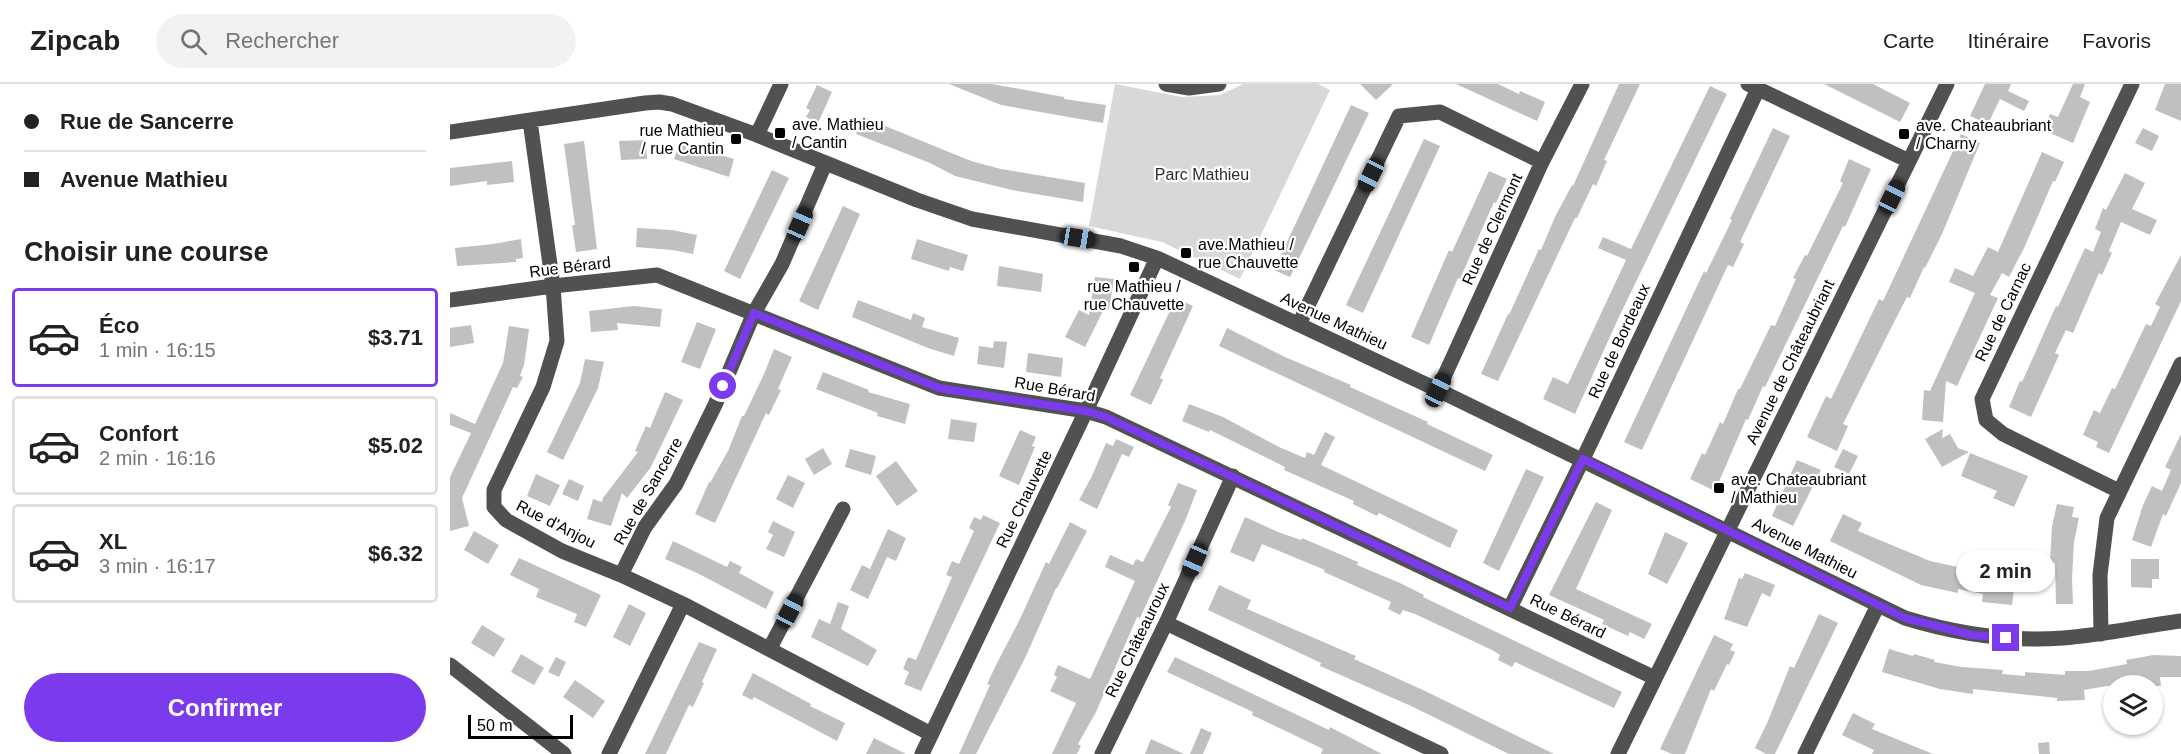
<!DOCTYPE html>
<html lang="fr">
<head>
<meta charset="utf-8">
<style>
	:root { --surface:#fff; --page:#f2f2f2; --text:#222; --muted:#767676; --line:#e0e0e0; --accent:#7c3aed }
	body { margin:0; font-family:Arial,sans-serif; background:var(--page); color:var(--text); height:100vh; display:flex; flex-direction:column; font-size:22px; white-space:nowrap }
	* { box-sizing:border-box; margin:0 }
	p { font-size:20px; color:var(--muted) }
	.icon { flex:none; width:33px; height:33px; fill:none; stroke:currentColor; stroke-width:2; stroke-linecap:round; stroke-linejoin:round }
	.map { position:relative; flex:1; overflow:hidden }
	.drawer { display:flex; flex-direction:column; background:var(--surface); width:450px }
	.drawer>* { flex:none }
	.hud { display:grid; align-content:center; height:132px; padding:0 24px; background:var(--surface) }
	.buttons { position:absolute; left:1653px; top:591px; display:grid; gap:12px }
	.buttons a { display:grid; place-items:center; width:60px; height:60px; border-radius:50%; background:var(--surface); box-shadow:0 2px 4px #0004; font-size:30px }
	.scale { position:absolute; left:18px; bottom:15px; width:105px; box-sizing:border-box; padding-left:6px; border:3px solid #000; border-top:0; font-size:16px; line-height:21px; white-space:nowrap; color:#000; -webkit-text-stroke:4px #fff; paint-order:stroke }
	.end { position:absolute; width:27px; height:27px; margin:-14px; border:8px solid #7c3aed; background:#fff; box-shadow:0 0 0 3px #fff }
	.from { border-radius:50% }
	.bubble { position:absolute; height:42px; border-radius:21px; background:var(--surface); box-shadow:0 2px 4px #0004; font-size:20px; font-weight:700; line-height:42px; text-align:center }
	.car { position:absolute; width:18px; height:36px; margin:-18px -9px; border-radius:8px; box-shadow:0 0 4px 2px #0007; background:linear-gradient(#222 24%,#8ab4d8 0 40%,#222 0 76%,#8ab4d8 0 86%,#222 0) }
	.hud b { display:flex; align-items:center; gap:21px; height:57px; font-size:22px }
	.hud b+b { border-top:2px solid var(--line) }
	.hud i { width:15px; height:15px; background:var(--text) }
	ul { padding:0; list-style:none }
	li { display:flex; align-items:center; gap:18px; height:99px; margin:0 12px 9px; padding:0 12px; border:3px solid var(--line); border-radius:6px }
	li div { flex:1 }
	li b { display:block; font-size:22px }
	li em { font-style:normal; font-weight:700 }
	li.on { border-color:var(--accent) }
	li>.icon { width:54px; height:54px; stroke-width:1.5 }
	h2 { padding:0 24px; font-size:27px; line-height:72px }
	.action { display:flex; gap:12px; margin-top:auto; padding:12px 24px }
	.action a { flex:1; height:69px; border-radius:36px; background:var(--accent); color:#fff; font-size:24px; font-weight:700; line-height:69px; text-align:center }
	header { display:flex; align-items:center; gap:36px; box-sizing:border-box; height:84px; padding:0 30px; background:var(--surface); border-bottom:2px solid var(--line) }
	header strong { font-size:28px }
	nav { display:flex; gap:33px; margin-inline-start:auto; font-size:21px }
	.search { width:420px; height:54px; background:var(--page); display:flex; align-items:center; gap:15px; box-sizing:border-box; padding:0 21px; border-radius:33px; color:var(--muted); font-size:22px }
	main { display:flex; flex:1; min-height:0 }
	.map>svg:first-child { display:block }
</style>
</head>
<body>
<header>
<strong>Zipcab</strong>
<div class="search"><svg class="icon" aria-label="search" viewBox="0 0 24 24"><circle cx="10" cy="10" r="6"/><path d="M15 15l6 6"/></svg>Rechercher</div>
<nav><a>Carte</a><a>Itinéraire</a><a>Favoris</a></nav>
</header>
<main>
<section class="drawer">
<div class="hud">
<b><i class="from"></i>Rue de Sancerre</b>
<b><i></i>Avenue Mathieu</b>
</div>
<h2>Choisir une course</h2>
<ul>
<li class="on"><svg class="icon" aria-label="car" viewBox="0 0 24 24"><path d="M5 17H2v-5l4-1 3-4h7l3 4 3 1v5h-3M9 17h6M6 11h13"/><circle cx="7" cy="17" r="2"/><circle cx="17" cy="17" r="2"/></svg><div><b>Éco</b><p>1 min · 16:15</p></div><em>$3.71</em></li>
<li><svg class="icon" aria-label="car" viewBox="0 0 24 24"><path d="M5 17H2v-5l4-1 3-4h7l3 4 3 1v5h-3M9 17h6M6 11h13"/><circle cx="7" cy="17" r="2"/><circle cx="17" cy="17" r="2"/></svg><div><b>Confort</b><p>2 min · 16:16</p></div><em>$5.02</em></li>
<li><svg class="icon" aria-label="car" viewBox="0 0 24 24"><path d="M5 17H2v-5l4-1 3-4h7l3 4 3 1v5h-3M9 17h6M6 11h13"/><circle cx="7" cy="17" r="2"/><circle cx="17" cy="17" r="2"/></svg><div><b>XL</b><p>3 min · 16:17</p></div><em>$6.32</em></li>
</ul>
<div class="action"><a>Confirmer</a></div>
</section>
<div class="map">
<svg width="1731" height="670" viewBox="0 0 1731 670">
	<rect width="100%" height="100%" fill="#fff"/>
	<!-- green -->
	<path fill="#d8d8d8" d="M665,0L732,13L770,11L793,0H868L880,6L790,195L712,158L639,142Z"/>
	<!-- building -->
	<path fill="#c0c0c0" d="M499,0H542L614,13V15L656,21L653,39L551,21Z
		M910,0H943L926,16Z
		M1006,0H1048L1069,10L1070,7L1095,18L1087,37Z
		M1169,0H1190L1154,76L1157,77L1146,102L1143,100L1127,134H1125L1048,297L1031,290L1058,230L1059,231L1089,165L1091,166L1105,133L1122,101L1123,102Z
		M1374,0H1423L1460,19L1450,38Z
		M1535,0H1561L1558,7L1579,17L1574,27L1550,15L1538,40L1520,32Z
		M1623,0H1635L1630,13L1640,18L1623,59L1593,46L1600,30L1608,33Z
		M1715,0H1731V37L1705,26Z
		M367,1L382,8L368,39L356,33L360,26L356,24Z
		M1260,2L1277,10L1168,235L1125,330L1093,315L1103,293L1118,300L1176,176L1148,164L1153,153L1181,165Z
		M901,21L919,29L840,193L824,186Z
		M413,33L521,77L551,85L635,99L633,118L562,106L505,92L480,79L406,50Z
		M1323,44L1340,52L1290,158L1294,160L1283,183L1278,181L1192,366L1174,358L1254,187L1256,189L1282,136L1280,135Z
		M1693,44L1709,52L1702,67L1685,59Z
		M1511,50L1530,59L1492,150L1475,184L1474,183L1460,214L1457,213L1440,246L1393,340L1398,342L1387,367L1357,353L1376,312L1381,315L1429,215L1433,217Z
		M974,55L990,62L913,229L896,221Z
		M196,56L197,75L171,76L169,57Z
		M134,57L147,165L126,168L122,141H125L114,60Z
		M230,58L284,75L279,93L224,75Z
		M1592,68L1614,78L1605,98L1603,97L1575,162L1559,193L1552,189L1540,211L1548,214L1507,302L1496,297L1493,338L1472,336L1474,306L1480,307L1525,209L1499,198L1505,184L1523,192L1538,163L1548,168Z
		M1399,75L1421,85L1395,143L1393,142L1315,303L1313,302L1298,336L1296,335L1265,407L1240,395L1252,369L1255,371L1270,338L1273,340L1288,305H1290L1321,241L1325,242L1346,195L1343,194L1355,171L1357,172L1393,99L1390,97Z
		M62,77L64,98L37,101V97L0,102V84Z
		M322,86L339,94L290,195L274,187Z
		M1039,87L1057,95L1046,119L1044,118L1010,195L1008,194L979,261L961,253L999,166L1002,168Z
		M1675,89L1695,99L1682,125L1707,136L1700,151L1671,138L1659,167L1662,169L1652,191L1649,189L1623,249L1616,246L1605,269L1609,271L1581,333L1559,323L1570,297L1572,298L1606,222L1608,223L1635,164L1643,168L1651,148L1645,145L1653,124L1656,126Z
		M393,122L410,130L368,226L349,217Z
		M187,144L222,146L247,151L243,170L222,166L186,163Z
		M71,155L73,174L66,175V178L7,182L5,164L43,160Z
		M467,155L518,171L513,187L500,183L499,187L461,175Z
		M1731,171V217L1659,369L1646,363L1648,358L1633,351L1644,326L1650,329L1662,304L1665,305L1696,240L1701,242L1710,223L1705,220Z
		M549,182L593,190L591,208L547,202Z
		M645,193L664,195L659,226L654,225L635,263L615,253L629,226L639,231Z
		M726,214L743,222L710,294L713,296L701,321L680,311Z
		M408,216L461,236L463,229L475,234L472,243L509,254L504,272L478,264L402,233Z
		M184,222L212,225L210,243L167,239L168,246L141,248L139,227Z
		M247,238L266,245L250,285L231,278Z
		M21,241L24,259L0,263V244Z
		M59,242L79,245L74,281L70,292L73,293L67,304L63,303L12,414L19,442L0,447V393L21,349L0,341V329L25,340L53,279Z
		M777,244L835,273L901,301L900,303L978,338L977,340L1043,371L1035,387L769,262Z
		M544,257L557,258L554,284L527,280L529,262L543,264Z
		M324,265L342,273L328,305L331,306L319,331L316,329L265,439L245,430L259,398L260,399L278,367L292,332H294L314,290Z
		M578,269L613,274L611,293L576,288Z
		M135,275L154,278L148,304L113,376L97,368L130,299Z
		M373,288L419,306L418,308L460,320L455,340L427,332L428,329L366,305Z
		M215,308L233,316L201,383L177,414L172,409L161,442L137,435L143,415L152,418L153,414L188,368L185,367L196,342L200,344Z
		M739,320L773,333L829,363L855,374L857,368L864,371L875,348L885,353L871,381L1008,446L1000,464L929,429L927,432L903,420L904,417L834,386L835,383L760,346L759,348L732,337Z
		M501,335L527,339L524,358L498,355Z
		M1493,345L1492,354L1500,350L1508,364L1519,368L1492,383L1475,355Z
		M570,346L586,353L582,362L585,363L569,401L549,392Z
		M1731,350V399L1716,432L1713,430L1701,463L1682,456L1693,421L1702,402L1712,407L1721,386L1715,383Z
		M666,355L684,363L679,373L672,370L647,425L629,416L642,392L656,359L663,362Z
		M373,364L382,380L364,391L355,375Z
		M400,365L426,372L421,391L395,383Z
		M1393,365L1408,372L1399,390L1384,383Z
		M1520,369L1578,392L1564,423L1543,414L1547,407L1511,392Z
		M1347,376L1371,386L1343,442L1322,432Z
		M446,377L468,407L447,422L426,392Z
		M1076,385L1094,393L1049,487L1033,479Z
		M86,390L110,401L100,422L77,412Z
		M338,391L355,399L343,424L326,415Z
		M119,395L134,402L128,417L112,410Z
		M728,399L747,406L735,437L690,534L687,533L646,628L628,660L631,662L627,670H602L626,619L600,607L607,593L604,591L608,581L640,595L685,497L655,483L660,471L683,481L686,475L693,478L721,423L718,421Z
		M1146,418L1162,426L1126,505L1202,540L1194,555L1180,548L1178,552L1152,540L1154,536L1099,511Z
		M1607,420L1624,423L1622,433L1629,434L1624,458L1622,494L1623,520H1606L1605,479L1600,478L1602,442Z
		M1393,430L1412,439L1408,447L1480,477L1535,489L1536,486L1566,490L1562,521L1532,518L1533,510L1508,505V509L1471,501L1380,457Z
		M533,431L550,439L471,607L454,600L459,588L453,585L458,573L466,576L502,493L496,491L502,477L509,480L524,447L519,444L524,433L531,436Z
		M795,433L828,448L851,456L852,454L908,478L907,481L950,499L974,511L973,513L1172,608L1164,624L1065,578L1062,583L1048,576L1050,571L1042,566L965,530L953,526L950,531L938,525L941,518L874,488L875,486L812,460L804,478L780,468Z
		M323,437L345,448L334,473L316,465L323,451L318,448Z
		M620,438L637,447L607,504H606L576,572L526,670H509L540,601L537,600L547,579L569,537L596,478L599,480Z
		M438,445L456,454L446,477L437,473L418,515L400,506L412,481L420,485Z
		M24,447L49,461L38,480L14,466Z
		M1215,448L1238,459L1217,500L1198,490Z
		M223,457L277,483L280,477L292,483L289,489L324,508L316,525L247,489L215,475Z
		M69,474L151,511L136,543L124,538L127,530L86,513L89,505L60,491Z
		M1681,475H1709V495H1702V504L1681,503Z
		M1295,489L1325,501L1320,513L1312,509L1297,543L1274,535L1289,494L1292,495Z
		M769,501L801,516L797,525L906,572L904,575L973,606L1104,670H1059L961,622L870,582L871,579L758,526Z
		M388,518L399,522L391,545L427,566L418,582L361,553L369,535L380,540Z
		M179,520L196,529L180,562L163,553Z
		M1369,530L1388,539L1325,670H1316L1305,664L1318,637L1340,582L1344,584Z
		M32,541L55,555L44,573L21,559Z
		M1264,551L1283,560L1280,566L1285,568L1279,581L1277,580L1264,607L1261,605L1235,670H1222L1210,665Z
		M249,558L267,565L252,598L254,599L243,623L239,621L216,670H195Z
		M1439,565L1463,572L1464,570L1485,576L1484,578L1512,583L1553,586L1552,590L1575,592V588L1615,591V587H1639L1677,580L1676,576L1703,571L1731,572V593H1710L1711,602H1680V598L1634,606L1635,616L1607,617V614L1523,605V610L1490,605L1432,588Z
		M71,570L94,584L84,601L61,588Z
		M106,573L116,578L109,593L98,588Z
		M725,573L879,646L880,643L932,670H871L873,665L802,631L803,628L717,588Z
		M303,589L361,620L360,622L395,639L387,657L304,613L302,616L292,611Z
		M125,596L155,617L143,634L113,613Z
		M1403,629L1425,640L1422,645L1483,670H1422L1424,666L1392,651Z
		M751,644L762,649L753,670H740Z
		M424,654L456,670H416Z
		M701,655L734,670H695Z
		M1599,658L1600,670H1589L1588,659Z"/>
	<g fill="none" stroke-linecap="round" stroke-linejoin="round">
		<!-- minor -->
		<path stroke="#515151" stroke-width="15" d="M716,0L739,4L769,0
			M1298,0L1459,77
			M80,37L103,202L107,257L93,303L44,406V423L56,436L112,467L171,491L233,520L481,650
			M0,48L195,19L209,18L222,20L307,51L467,116L522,135L671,162L707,174L988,306L1455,534C1507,550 1559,558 1613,554C1653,551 1692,542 1731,537
			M307,51L331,0
			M0,216L103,202L207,191L489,304L636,327L656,333L1205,594
			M849,240L949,32L990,28L1092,78
			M988,306L1092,78L1132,0
			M1669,407L1553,350L1536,336L1532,315L1682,0
			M171,491L195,443L226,400L265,321L304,229L332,180L375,80
			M1060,524L1133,375L1308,5
			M716,539L991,670
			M1651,550L1650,491L1657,434L1731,280
			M320,564L393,425
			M0,581L114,670
			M159,670L233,520
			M472,670L636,327L707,174
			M652,670L716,539L783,392
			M1168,670L1497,0
			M1355,670L1428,521"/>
	</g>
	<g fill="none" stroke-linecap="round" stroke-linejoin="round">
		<!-- route -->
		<path stroke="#7c3aed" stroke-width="8" d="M273,302L304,229L489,304L636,327L656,333L1060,524L1133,375L1455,534L1522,551L1556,554"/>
	</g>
	<!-- markers -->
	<g fill="#000" stroke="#fff" stroke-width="2">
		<rect x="324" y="43" width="12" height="12" rx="3"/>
		<rect x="1448" y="44" width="12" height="12" rx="3"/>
		<rect x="280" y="49" width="12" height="12" rx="3"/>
		<rect x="730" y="163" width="12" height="12" rx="3"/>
		<rect x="678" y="177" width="12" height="12" rx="3"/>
		<rect x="1263" y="398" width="12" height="12" rx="3"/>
	</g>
	<g text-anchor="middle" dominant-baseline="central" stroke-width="4.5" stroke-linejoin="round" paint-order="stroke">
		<!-- poi labels -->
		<g font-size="16" fill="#000" stroke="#fff" text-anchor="start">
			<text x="342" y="40">ave. Mathieu<tspan x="342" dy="18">/ Cantin</tspan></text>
			<text x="1466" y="41">ave. Chateaubriant<tspan x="1466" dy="18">/ Charny</tspan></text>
			<text x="274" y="46" text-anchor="end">rue Mathieu<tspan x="274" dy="18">/ rue Cantin</tspan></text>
			<text x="748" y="160">ave.Mathieu /<tspan x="748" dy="18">rue Chauvette</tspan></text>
			<text x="684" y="202" text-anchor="middle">rue Mathieu /<tspan x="684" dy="18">rue Chauvette</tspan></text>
			<text x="1281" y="395">ave. Chateaubriant<tspan x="1281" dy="18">/ Mathieu</tspan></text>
		</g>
		<!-- park labels -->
		<g font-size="16" fill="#2f2f2f" stroke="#fff">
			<text x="752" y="90">Parc Mathieu</text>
		</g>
		<!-- street labels -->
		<g font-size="16" fill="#000" stroke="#fff">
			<text transform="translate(1042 145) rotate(-65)">Rue de Clermont</text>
			<text transform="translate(120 183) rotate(-7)">Rue Bérard</text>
			<text transform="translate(1553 228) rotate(-64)">Rue de Carnac</text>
			<text transform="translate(884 237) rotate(25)">Avenue Mathieu</text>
			<text transform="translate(1169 257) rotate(-65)">Rue de Bordeaux</text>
			<text transform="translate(1340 278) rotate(-64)">Avenue de Châteaubriant</text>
			<text transform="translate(605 305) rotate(10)">Rue Bérard</text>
			<text transform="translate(198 407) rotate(-60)">Rue de Sancerre</text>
			<text transform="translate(574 415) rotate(-64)">Rue Chauvette</text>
			<text transform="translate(106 440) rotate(27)">Rue d'Anjou</text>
			<text transform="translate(1355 464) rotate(27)">Avenue Mathieu</text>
			<text transform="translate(1118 532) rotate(26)">Rue Bérard</text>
			<text transform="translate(687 556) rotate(-64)">Rue Châteauroux</text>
		</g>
	</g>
</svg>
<div class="buttons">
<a><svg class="icon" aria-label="layers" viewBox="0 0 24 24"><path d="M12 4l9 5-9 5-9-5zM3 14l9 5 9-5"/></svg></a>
</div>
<div class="scale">50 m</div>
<i class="end from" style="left:273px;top:302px"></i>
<i class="end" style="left:1556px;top:554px"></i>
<div class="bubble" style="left:1506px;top:466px;width:99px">2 min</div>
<i class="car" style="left:921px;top:91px;rotate:206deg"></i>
<i class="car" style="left:1442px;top:113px;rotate:26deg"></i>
<i class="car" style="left:350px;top:140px;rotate:24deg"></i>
<i class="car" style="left:628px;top:154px;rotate:100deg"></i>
<i class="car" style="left:988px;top:306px;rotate:25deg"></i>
<i class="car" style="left:745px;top:476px;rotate:204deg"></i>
<i class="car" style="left:340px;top:527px;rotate:28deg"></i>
</div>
</main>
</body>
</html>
